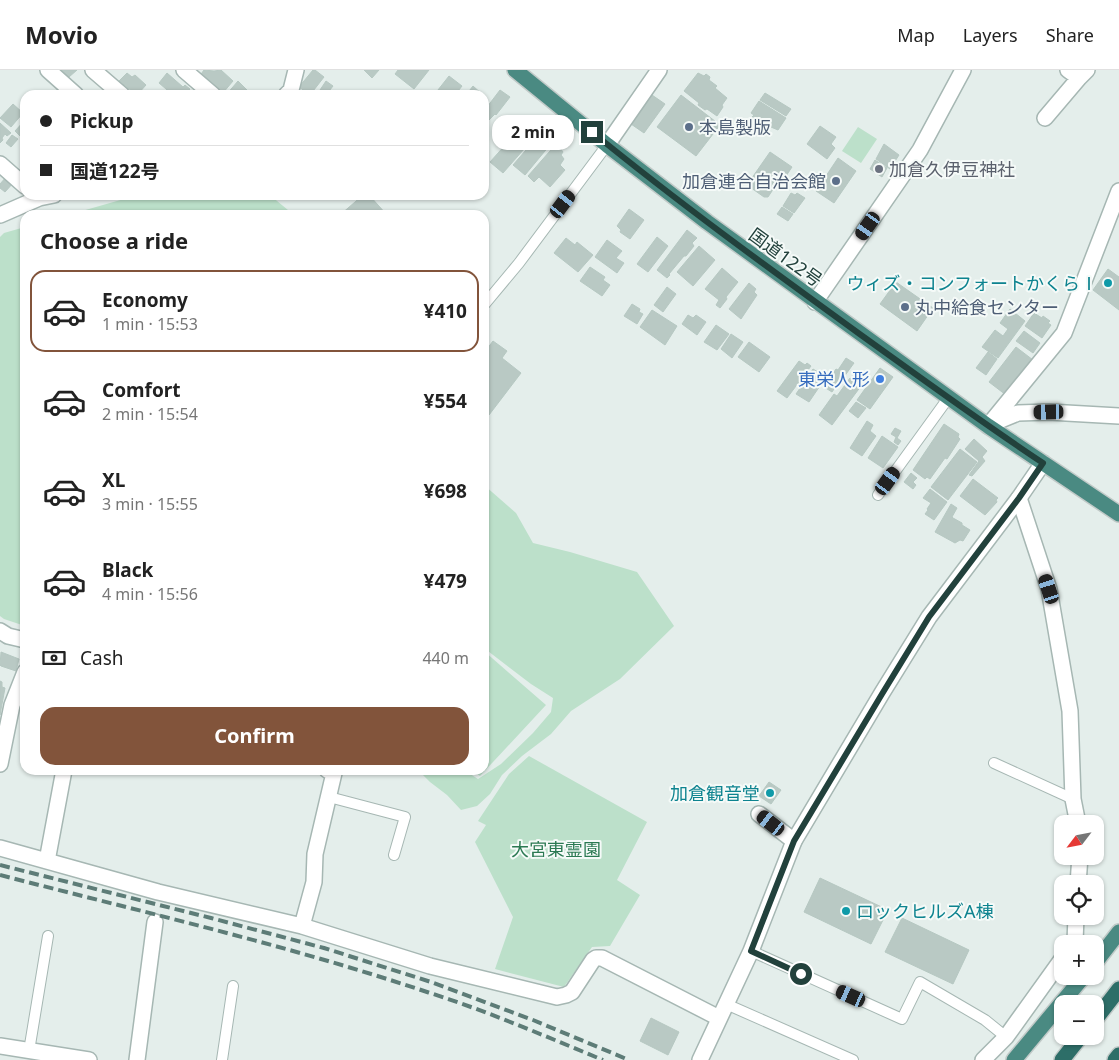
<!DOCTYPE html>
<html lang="en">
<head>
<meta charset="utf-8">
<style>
	:root { --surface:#fff; --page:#f6f6f6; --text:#222; --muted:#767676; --line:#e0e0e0; --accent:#82543b }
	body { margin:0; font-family:"Noto Sans","Noto Sans JP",sans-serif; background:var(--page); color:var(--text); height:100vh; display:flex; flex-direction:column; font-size:19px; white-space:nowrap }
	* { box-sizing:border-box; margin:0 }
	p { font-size:16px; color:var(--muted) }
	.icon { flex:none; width:28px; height:28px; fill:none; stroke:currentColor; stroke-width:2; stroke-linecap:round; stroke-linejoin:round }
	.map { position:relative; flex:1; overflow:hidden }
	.panel { position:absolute; left:20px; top:140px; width:469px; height:565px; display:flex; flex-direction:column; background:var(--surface); border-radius:15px; box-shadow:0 1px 4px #0004 }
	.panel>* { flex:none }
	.banner { position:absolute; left:20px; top:20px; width:469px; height:110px; border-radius:15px; box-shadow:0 1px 4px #0004; display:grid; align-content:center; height:110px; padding:0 20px; background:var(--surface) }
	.needle { width:32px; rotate:238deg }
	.controls { position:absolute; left:1054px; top:745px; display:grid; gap:10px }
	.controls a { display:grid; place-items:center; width:50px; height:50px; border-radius:10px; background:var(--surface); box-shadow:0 1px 4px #0004; font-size:25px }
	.end { position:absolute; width:22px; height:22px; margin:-11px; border:6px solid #22413c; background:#fff; box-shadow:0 0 0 2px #fff }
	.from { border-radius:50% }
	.bubble { position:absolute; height:35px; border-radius:15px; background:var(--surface); box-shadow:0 1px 4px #0004; font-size:16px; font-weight:700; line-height:35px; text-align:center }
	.car { position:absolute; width:15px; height:30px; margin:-15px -8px; border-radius:6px; box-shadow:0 0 4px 1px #0007; background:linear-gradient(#222 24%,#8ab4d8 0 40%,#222 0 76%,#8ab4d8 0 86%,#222 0) }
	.banner b { display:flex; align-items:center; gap:18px; height:48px; font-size:19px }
	.banner b+b { border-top:1px solid var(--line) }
	.banner i { width:12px; height:12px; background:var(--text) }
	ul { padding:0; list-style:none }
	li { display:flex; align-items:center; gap:15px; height:82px; margin:0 10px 8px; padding:0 10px; border:2px solid transparent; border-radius:15px }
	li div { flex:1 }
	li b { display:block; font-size:19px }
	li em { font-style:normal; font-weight:700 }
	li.active { border-color:var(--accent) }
	li>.icon { width:45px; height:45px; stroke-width:1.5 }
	h2 { padding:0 20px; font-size:22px; line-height:60px }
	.pay { display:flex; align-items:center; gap:12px; height:55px; padding:0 20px; font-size:19px }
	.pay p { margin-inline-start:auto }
	.button { display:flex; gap:10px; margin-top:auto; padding:10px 20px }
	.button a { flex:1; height:58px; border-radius:15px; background:var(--accent); color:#fff; font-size:20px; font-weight:700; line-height:58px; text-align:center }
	header { display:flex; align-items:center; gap:30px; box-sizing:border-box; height:70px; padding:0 25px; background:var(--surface); border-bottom:1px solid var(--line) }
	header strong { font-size:24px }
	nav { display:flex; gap:28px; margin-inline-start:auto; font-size:18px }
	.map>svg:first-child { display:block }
</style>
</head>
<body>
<header>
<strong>Movio</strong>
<nav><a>Map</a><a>Layers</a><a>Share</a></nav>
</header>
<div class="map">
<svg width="1119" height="990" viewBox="0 0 1119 990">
	<rect width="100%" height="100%" fill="#e4eeeb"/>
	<!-- green -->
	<path fill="#bce0ca" d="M858,57L877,69L861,93L842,81Z
		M133,125H268L271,126L294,145H68L124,129Z
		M25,157V556L4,549L0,546V167L4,163Z
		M484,415L516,443L533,473L570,482L637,502L674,556L620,609L571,641L551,664L522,686L502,705L490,724L477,736L461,740L447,725L430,712L418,700H464L478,709L501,694L533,663L551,642L553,628L531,614L484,578Z
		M484,581L546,635L480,706L472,700H484Z
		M529,686L647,752L617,810L640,825L610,876L592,877L564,917L495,899L513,847L475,772L486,755L478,751L509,704Z"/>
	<!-- building -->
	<path fill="#b9c9c4" stroke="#b6c8c2" d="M56,0H77L69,7L65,3L61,5Z
		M204,0L214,1L221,0L233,11L222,24L206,10L199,7Z
		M313,0H315L324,7L310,25L299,17Z
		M364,0H379L372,8Z
		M398,0H429L414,19L395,4Z
		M127,3L132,7L135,5L146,15L137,25L119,11Z
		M167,3L183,17L185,15L190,19L185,25H173L159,13Z
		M698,3L704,6L706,4L710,7L709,10L717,16L715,18L727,28L722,35L723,37L717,46L707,39L705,40L698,35L699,33L684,21Z
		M449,6L462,16L455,25H434Z
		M238,11L249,22L247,25H226Z
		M326,11L333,16L326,25L320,20Z
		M473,16L483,25H466Z
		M500,20L510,27L496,45L495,44L488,51L484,48V41Z
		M765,23L791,39L786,46L760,30Z
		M652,25L665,34L644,63L631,54Z
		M681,25L720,55L696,86L657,57Z
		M759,31L786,48L778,60L771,57L768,62L760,57L761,54L752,47L754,45L751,43Z
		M13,34L23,43L11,57L0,48Z
		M25,50V71L15,61Z
		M529,52L539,62L503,103L490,92L524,54L526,55Z
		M0,53L11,63L7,66L5,64L2,68L3,70L0,73Z
		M820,56L836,67L831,74L835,78L827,89L807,74Z
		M12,65L18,69L11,77L6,73Z
		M564,65L567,68L560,78L563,82L561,85L564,89L560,95L565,100L550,117L539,107L534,112L528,106Z
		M538,66L550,75L525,105L513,95Z
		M884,74L899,85L890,99L876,89Z
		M770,82L792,97L786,106L781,103L779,104L771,116L774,118L768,127H764L747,115Z
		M838,88L856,101L834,133L816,121Z
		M875,90L887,98L882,107L870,99Z
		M7,106L14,112L5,122L0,118V114Z
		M791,123L795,125L797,123L805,128L794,143L783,136Z
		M363,125H369L387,145H340Z
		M782,137L793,144L788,151L777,144Z
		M629,139L644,150L630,169L620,162L621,160L617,156Z
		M687,160L697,168L692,173L694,176L686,186H684L669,204L670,205L667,208L657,200Z
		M657,167L668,176L648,202L637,194Z
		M566,168L575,175L577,172L593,185L578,202L554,183Z
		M607,170L622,181L616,188L624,193L617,203L595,187Z
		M699,176L715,190L693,216L677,202Z
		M590,197L605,207L603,210L610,215L602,226L580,211Z
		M722,198L738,212L726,227L727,229L720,238L716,235L719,230L705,219Z
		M1108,199L1119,207V240L1093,220Z
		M896,212L933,238L917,261L880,234Z
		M749,213L756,219L754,222L757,225L741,249L729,239Z
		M667,217L676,224L663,242L654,235Z
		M632,234L640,239L639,242L643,244L637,254L624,246Z
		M1010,239L1025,251L998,288L982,277L995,260L1003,266L1008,259L1000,253Z
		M652,240L677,256L665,275L640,257Z
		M1034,243L1042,248L1043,246L1050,251L1048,253L1051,255L1042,268L1025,256Z
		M688,245L693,248L696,245L706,252L697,265L682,254Z
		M716,255L729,264L717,280L704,272Z
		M1024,261L1040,273L1033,283L1016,271Z
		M731,264L743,272L732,288L721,279Z
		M493,271L507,281L502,288L521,303L489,345L484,341V283Z
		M749,272L770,287L759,302L738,287Z
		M1016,277L1033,290L1006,325L989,312Z
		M988,282L997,289L986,305L976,298Z
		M846,288L854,293L841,311L840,310L832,322L824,317L836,299L838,300Z
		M799,291L805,295L807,293L811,296L787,328L777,321Z
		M880,298L893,307L870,339L857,330Z
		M813,299L826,307L809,332L796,324Z
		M850,308L861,316L832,355L819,345L834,324L837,326Z
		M856,332L866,338L858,348L849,341Z
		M867,351L873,355L870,361L876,366L862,386L850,378Z
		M944,354L959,364L958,367L960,369L947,389L945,388L930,409L927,407L925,409L913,400Z
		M895,358L901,361L897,368L901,371L898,375L894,372L896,367L891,364Z
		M882,366L898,377L883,398L868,388Z
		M974,369L987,381L982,387L985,391L972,406L969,405L979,391L965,379Z
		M960,379L977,392L948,430L931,417Z
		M911,403L917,408L913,412L916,415L913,419L904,412Z
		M973,409L998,428L996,430L997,432L985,445L960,426Z
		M930,419L947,432L934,450L925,444L928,440L927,439L931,433L923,428Z
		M951,434L957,438L952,447L953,448L962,453V455L970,460L963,471L960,470L955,473L935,462Z
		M1,582L19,589L16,601L1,596L0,595Z
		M0,611L2,612V617L5,618L0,645Z
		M769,712L781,720L771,734L759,726Z
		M820,808L888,840L871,874L804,842Z
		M902,848L969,880L953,914L885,882Z
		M651,948L679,962L668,985L640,971Z"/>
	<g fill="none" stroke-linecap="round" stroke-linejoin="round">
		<!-- service casing -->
		<g stroke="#a6b7b3" stroke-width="12">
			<path id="service" d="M484,235L519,193L607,75
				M878,425L949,327
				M994,693L1073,729
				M329,727L405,747L394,785
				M751,881L902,949L920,912L985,950L1006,967
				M726,934L853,990
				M29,981L48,866
				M222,990L233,916"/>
		</g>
		<!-- minor casing -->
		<g stroke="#a6b7b3" stroke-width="18">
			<path id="minor" d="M48,0L76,25
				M93,0L122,25
				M184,0L213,25
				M1068,0L1079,8L1087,0
				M286,25L291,20L296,0
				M1045,48L1079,8
				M607,75L659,0
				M0,94L25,116
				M0,145L39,128L54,125
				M815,232L920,80L963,0
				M991,354L1018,343L1049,342L1119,346
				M988,356L1064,263L1119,121
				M1019,428L1049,519L1070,641L1073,729L1078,754
				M0,561L8,566L25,570
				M0,694L12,635L25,602
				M759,744L794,771
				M0,778L158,822L302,856L430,896L557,927L566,925L572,922L593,890L596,888H602L719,948
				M47,791L64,700
				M1078,814L1080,786
				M302,856L314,812L315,784L334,703L327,700
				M1075,872L1076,846
				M0,976L89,990
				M137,990L155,852
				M983,990L1006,967L1062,889"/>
		</g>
		<!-- tertiary casing -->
		<g stroke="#a6b7b3" stroke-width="18">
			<path id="tertiary" d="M700,990L751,881L794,771L882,623L929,547L1019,428L1043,393"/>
		</g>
		<!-- trunk casing -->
		<g stroke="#c1cac8" stroke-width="18">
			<path id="trunk" d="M515,0L607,75L707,152L988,356L1119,444
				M1095,893L1119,862
				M1014,990L1084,906"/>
		</g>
		<!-- motorway casing -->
		<g stroke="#c1cac8" stroke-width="18">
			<path id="motorway" d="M1095,950L1119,919
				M1062,990L1081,966
				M1115,990L1119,985"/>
		</g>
		<!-- service -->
		<use href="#service" stroke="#fff" stroke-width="10"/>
		<!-- minor -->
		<use href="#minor" stroke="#fff" stroke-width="15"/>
		<!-- tertiary -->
		<use href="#tertiary" stroke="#fff" stroke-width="15"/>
		<!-- trunk -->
		<use href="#trunk" stroke="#4a8a82" stroke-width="15"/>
		<!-- motorway -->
		<use href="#motorway" stroke="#2d6e68" stroke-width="15"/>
		<!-- rail -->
		<path stroke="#5d7c77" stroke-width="4" stroke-dasharray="10 5" stroke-linecap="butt" d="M0,795L211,848L324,878L431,912L533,950L629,990
			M0,805C143,842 287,875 427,922C487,941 545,966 603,990"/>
	</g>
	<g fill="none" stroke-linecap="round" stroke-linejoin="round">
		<!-- route -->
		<path stroke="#22413c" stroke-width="6" d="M592,62C679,133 770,199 861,265C921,308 981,352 1043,393L1019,428L929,547L882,624L794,771L751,881L801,904"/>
	</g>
	<!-- markers -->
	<g fill="#5c6f8a" stroke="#f5faf8" stroke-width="2">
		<circle cx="689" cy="57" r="5"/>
		<circle cx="836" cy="111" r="5"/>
		<circle cx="905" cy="237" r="5"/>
	</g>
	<circle fill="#6b7280" stroke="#f5faf8" stroke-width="2" cx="879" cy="99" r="5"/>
	<g fill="#0f9aa8" stroke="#f5faf8" stroke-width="2">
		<circle cx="1108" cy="213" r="5"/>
		<circle cx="770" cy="723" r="5"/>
		<circle cx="846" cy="841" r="5"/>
	</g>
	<circle fill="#3f7fe0" stroke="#f5faf8" stroke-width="2" cx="880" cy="309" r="5"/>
	<g text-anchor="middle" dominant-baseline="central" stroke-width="4" stroke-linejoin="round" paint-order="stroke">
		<!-- service labels -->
		<g font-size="18" fill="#4e5e75" stroke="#f5faf8" text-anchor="start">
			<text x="699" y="57">本島製版</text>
			<text x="826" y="111" text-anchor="end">加倉連合自治会館</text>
			<text x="915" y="237">丸中給食センター</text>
		</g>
		<!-- worship labels -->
		<g font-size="18" fill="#5b616d" stroke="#f5faf8" text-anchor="start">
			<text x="889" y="99">加倉久伊豆神社</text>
		</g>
		<!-- street labels -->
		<g font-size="18" fill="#22413c" stroke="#f5faf8">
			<text transform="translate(786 187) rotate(36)">国道122号</text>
		</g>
		<!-- culture labels -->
		<g font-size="18" fill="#0d838f" stroke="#f5faf8" text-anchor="end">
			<text x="1098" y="213">ウィズ・コンフォートかくらⅠ</text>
			<text x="760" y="723">加倉観音堂</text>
			<text x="856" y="841" text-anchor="start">ロックヒルズA棟</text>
		</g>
		<!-- shop labels -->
		<g font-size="18" fill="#366cbe" stroke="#f5faf8" text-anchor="end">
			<text x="870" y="309">東栄人形</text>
		</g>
		<!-- park labels -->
		<g font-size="18" fill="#2b7952" stroke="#f5faf8">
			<text x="556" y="779">大宮東霊園</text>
		</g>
	</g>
</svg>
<div class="controls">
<a><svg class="needle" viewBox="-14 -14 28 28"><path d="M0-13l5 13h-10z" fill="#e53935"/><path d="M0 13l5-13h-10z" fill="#767676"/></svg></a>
<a><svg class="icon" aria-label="locate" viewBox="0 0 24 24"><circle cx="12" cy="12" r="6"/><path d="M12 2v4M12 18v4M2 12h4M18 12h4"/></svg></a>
<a>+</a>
<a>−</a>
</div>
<i class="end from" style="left:801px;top:904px"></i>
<i class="end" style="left:592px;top:62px"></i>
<div class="bubble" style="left:492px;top:45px;width:82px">2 min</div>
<i class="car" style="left:563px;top:134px;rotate:37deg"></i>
<i class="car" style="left:868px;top:156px;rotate:215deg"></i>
<i class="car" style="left:1049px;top:342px;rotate:269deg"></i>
<i class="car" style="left:888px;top:411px;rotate:36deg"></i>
<i class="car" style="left:1049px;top:519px;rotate:342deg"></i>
<i class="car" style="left:771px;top:753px;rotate:308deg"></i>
<i class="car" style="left:851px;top:926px;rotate:294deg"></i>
<div class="banner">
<b><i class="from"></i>Pickup</b>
<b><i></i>国道122号</b>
</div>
<section class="panel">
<h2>Choose a ride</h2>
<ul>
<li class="active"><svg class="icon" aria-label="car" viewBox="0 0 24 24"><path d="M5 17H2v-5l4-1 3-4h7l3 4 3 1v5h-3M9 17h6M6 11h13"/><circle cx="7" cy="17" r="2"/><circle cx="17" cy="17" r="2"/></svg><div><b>Economy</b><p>1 min · 15:53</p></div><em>¥410</em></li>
<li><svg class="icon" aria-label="car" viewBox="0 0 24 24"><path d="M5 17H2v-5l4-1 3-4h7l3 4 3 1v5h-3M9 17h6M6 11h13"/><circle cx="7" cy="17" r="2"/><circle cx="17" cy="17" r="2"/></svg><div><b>Comfort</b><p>2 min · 15:54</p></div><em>¥554</em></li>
<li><svg class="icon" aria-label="car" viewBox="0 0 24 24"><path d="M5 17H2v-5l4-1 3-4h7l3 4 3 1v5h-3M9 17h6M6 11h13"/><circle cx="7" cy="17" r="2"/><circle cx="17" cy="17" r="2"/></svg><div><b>XL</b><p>3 min · 15:55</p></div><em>¥698</em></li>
<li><svg class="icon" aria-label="car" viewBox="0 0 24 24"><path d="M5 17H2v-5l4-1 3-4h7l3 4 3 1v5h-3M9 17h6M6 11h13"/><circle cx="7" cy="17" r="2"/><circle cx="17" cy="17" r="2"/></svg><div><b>Black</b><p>4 min · 15:56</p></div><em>¥479</em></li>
</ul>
<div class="pay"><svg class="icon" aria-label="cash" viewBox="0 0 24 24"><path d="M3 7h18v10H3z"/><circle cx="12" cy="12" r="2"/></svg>Cash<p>440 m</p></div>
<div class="button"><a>Confirm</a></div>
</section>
</div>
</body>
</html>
